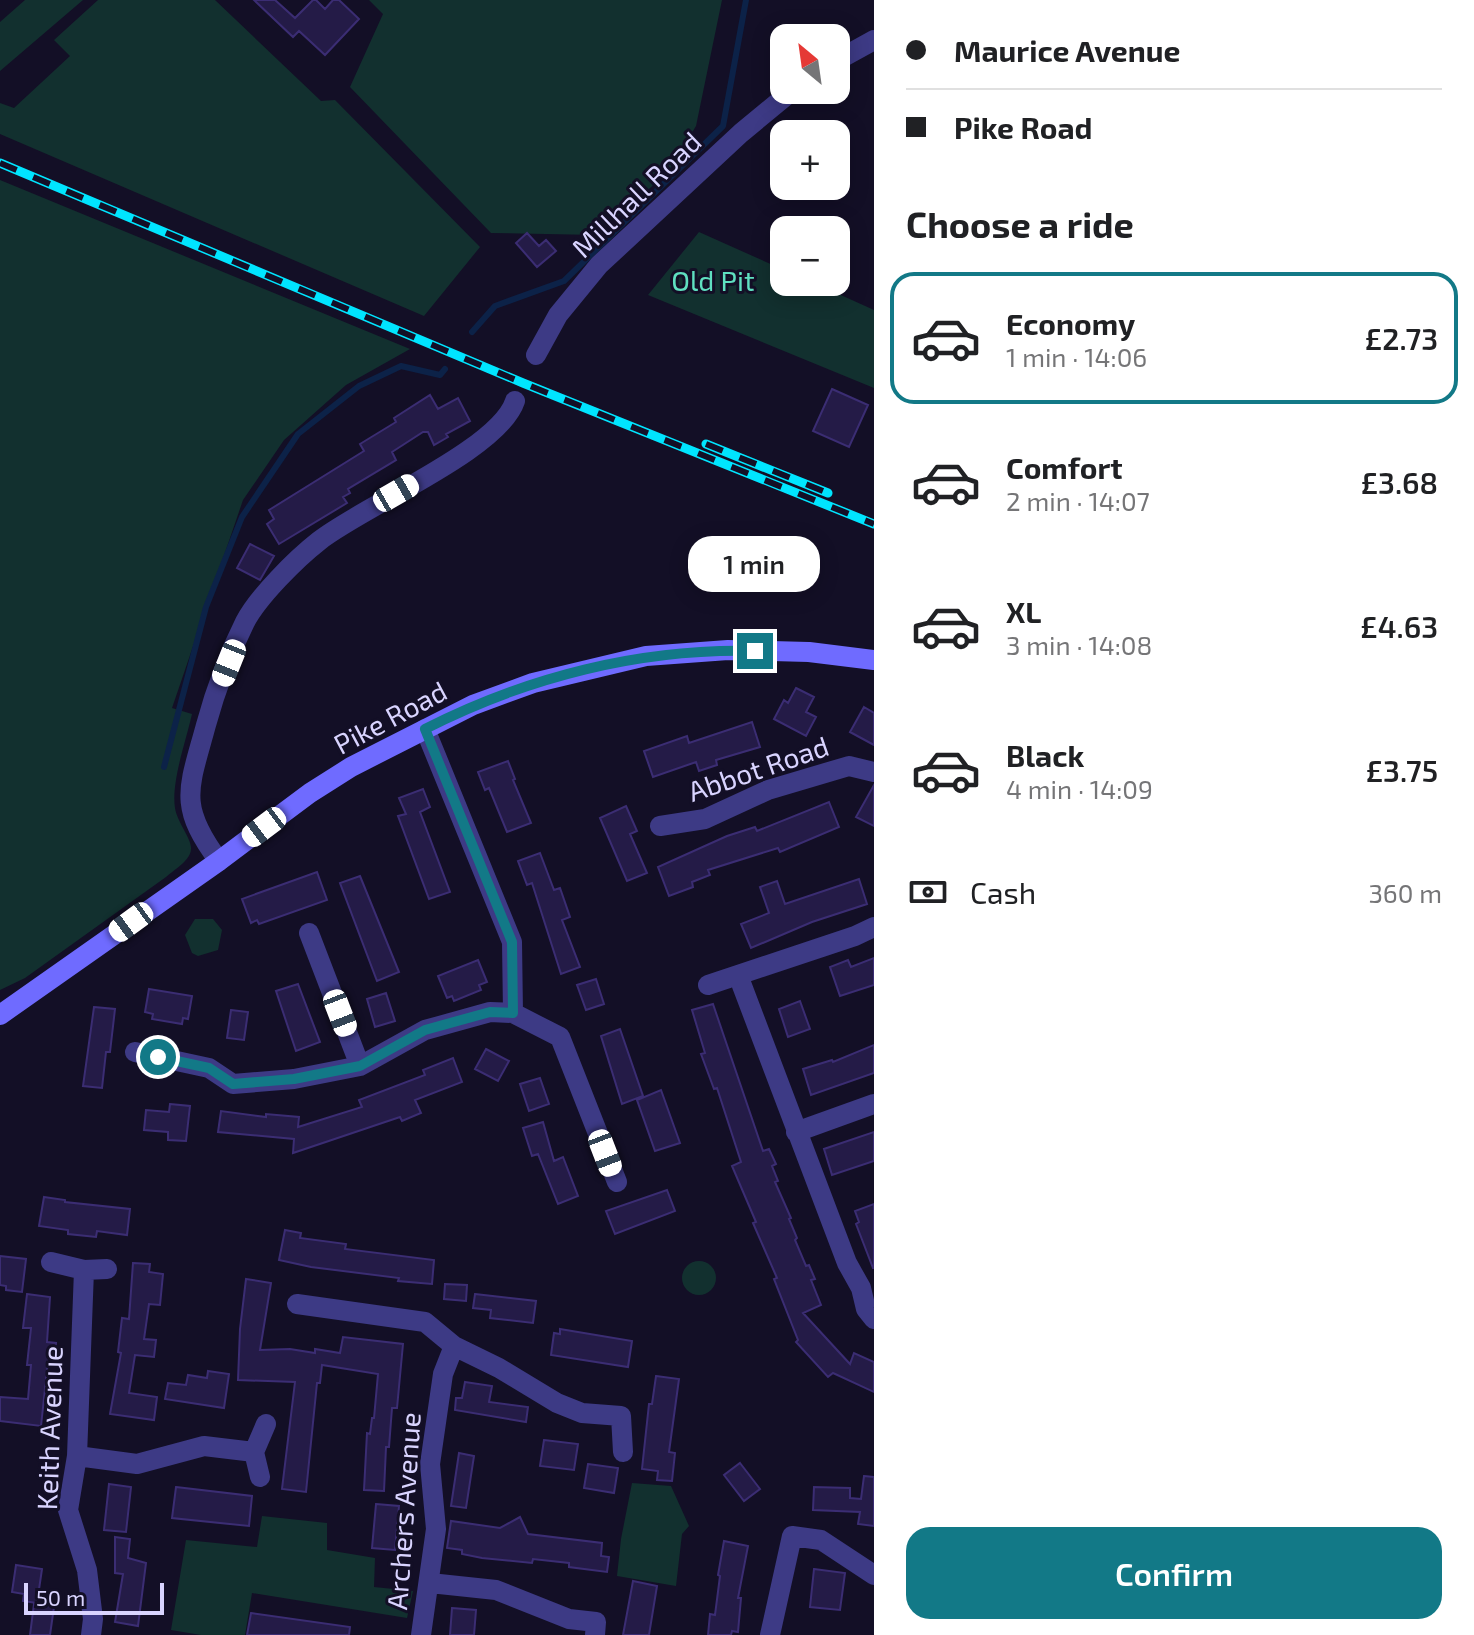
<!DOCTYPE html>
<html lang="en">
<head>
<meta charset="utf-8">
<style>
	:root { --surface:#fff; --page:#f6f6f6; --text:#202124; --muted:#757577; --line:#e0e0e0; --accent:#127987 }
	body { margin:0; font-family:"Exo 2",sans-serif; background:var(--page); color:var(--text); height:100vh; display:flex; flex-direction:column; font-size:30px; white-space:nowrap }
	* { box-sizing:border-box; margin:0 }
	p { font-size:26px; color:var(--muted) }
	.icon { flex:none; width:44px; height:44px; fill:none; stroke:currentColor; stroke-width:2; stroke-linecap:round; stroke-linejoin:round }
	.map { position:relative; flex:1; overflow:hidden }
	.sheet { display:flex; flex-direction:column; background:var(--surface); width:600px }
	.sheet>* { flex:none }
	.banner { display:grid; align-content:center; height:176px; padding:0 32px; background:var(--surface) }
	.needle { width:52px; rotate:331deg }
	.controls { position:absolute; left:770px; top:24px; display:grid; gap:16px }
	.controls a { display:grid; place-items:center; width:80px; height:80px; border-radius:16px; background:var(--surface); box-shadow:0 4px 20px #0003; font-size:40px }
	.scale { position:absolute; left:24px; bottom:20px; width:140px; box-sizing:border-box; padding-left:8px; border:4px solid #d9d4ff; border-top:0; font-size:22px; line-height:28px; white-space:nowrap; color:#d9d4ff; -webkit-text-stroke:6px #130f26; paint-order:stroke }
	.end { position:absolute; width:36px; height:36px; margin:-18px; border:10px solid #127987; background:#fff; box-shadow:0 0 0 4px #fff }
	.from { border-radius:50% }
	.bubble { position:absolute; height:56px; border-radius:24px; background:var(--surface); box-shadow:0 4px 20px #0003; font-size:26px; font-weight:600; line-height:56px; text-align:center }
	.car { position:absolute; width:24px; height:48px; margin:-24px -12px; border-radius:10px; box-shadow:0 0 6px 2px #0007; background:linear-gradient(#fff 24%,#345 0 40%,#fff 0 76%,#345 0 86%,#fff 0) }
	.banner b { display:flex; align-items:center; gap:28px; height:76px; font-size:30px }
	.banner b+b { border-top:2px solid var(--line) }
	.banner i { width:20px; height:20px; background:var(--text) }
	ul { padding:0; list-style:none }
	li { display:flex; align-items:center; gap:24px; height:132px; margin:0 16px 12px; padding:0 16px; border:4px solid transparent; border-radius:24px }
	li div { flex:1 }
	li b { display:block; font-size:30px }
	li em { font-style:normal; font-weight:600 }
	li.current { border-color:var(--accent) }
	li>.icon { width:72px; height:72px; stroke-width:1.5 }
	h2 { padding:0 32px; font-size:36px; line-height:96px }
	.pay { display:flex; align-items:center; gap:20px; height:88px; padding:0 32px; font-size:30px }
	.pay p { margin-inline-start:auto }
	.action { display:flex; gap:16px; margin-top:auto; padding:16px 32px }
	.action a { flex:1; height:92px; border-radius:24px; background:var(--accent); color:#fff; font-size:32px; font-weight:600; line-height:92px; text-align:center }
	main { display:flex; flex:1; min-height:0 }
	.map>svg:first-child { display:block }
</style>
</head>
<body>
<main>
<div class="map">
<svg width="874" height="1635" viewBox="0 0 874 1635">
	<rect width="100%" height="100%" fill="#130f26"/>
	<!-- green -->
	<path fill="#12302f" d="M25,0H83L0,71V22Z
		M98,0H215L321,101L335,100L480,247L424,316L0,134V103L14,108L70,56L54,40Z
		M369,0H722L696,126L668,172L597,235L491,233L350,87L383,14Z
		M0,180L410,349L346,385L284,440L243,500L172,708L192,714C186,741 171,782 175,808C177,822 192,839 191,849C191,860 174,870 166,877L25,978L0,990Z
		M699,232L784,270V282H812L874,310V388L648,295Z
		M195,919H213L222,930L218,950L198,956L192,953L185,935Z
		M682 1278a17 17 0 1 1 34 0a17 17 0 1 1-34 0Z
		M632,1483L671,1486L689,1526L682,1534L676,1586L617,1576L621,1539Z
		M262,1516L327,1523V1550L375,1558L374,1587L413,1591L407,1618L252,1593L245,1635H201L171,1630L186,1540L257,1547Z"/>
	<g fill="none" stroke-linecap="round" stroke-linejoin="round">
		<!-- stream -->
		<path stroke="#0c2248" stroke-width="6" d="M472,332L495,306L564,281L723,126L746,0
			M164,767L206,607L242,517L298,434L359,386L401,366L440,375L445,369"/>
	</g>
	<!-- building -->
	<path fill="#241b47" stroke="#3b2d73" stroke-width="2" d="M254,0H275L295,18L313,0H316L325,9L333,0H339L359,19L325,55L299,31L293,37Z
		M527,233L539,246L546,240L556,251L537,267L516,243Z
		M832,389L868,405L849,447L813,431Z
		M430,395L438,409L458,398L470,421L446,434L448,437L434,445L428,432H423L392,452L396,460L348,489L350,493L343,497L347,503L279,544L267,524L274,519L269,510L364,451L360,444L396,422L394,418Z
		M250,544L274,556L260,580L237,568Z
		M796,688L814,697L806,712L816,717L806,736L774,719L784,700L788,703Z
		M864,707L874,713V745L850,732Z
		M752,722L760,747L716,760L717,765L699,771L696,762L653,777L644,751L687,736L689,743Z
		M508,761L515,779L513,780L531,823L507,832L489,788L485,790L478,772Z
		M874,785V826L856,817Z
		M423,789L430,807L420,812L450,892L429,899L398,816L406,814L399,798Z
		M829,802L839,827L780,852L778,848L708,870L710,875L692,882L693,887L669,896L658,867L727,836L755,827L757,831Z
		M626,806L637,831L630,834L647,873L627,881L600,818Z
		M540,853L554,890L560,888L570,917L562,920L580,967L561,974L532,883L527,885L518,861Z
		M317,872L327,900L259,924L257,920L251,923L242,899Z
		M360,876L399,972L377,981L340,883Z
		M859,879L867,904L812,922L751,948L741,924L769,913L760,887L777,881L785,904Z
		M874,958V985L840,996L830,967L848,960L851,967Z
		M478,960L487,982L479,985L481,990L454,1001L452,996L447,998L438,976Z
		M596,979L604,1004L586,1010L577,985Z
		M298,984L320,1042L296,1051L276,991Z
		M149,989L192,996L188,1019L183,1018L182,1024L152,1019L153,1014L145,1012Z
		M386,993L395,1021L375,1027L367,999Z
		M800,1001L810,1029L788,1037L779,1009Z
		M713,1004L763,1151L769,1149L776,1164L772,1166L778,1181L775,1182L791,1218L789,1219L797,1238L795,1240L806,1266L809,1265L815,1279L811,1280L821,1305L803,1313L850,1364L854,1353L874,1362V1392L833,1373L828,1377L796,1342L798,1340L774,1279L777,1278L753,1223L756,1222L732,1166L741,1162L717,1088L714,1089L701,1054L705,1053L692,1010Z
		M94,1007L115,1009L110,1052H106L102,1088L83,1086Z
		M231,1010L248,1012L244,1040L227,1038Z
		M620,1029L643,1096L622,1104L601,1036Z
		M874,1045V1073L811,1095L803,1069L832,1060L833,1062Z
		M486,1049L509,1061L498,1081L475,1069Z
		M453,1058L462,1082L415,1100L421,1113L402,1121L400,1117L293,1153L294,1139L218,1132L221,1111L266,1117V1114L299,1117L298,1127L362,1107L359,1100L425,1075L423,1070Z
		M540,1078L549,1104L529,1111L520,1084Z
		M661,1090L680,1143L655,1151L637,1100Z
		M170,1104L190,1106L186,1141L168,1140V1132L144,1130L146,1110L169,1112Z
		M543,1122L554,1161L563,1157L578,1196L558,1204L538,1154L532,1156L523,1128Z
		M874,1132V1161L832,1175L824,1149Z
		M667,1190L675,1211L615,1234L606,1211Z
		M44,1197L65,1200V1202L130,1209L127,1235L97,1231L96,1237L68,1234V1230L39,1226Z
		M874,1204V1268H873L856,1224L859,1222L855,1211Z
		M285,1230L301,1233L300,1238L346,1244L345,1249L434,1260L432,1284L398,1281L399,1278L311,1267L279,1260Z
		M0,1256L26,1259L22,1292L6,1290V1286L0,1285Z
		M133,1263L150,1264L149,1272L163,1274L160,1305L149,1304L144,1339L156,1340L154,1357L135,1355L129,1393L157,1397L154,1420L110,1414L121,1353L118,1352L122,1318L129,1319Z
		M246,1279L271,1283L260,1350L290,1349L315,1353V1349L340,1353L343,1337L403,1344L397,1408H392L389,1447H386L384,1491L364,1490L367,1433L370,1434L372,1418H374L378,1374L322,1365L320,1383H317L306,1492L282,1489L295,1382L238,1380L240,1329Z
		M445,1284L467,1285L466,1301L444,1299Z
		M27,1294L50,1297L47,1342L56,1343L54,1362L48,1361L41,1426L0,1421V1397L28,1399L31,1365H27L31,1328H23Z
		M475,1294L536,1301L533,1323L490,1318L491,1310L473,1308Z
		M560,1329L632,1341L628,1367L551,1355L554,1333L560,1334Z
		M208,1371L229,1374L224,1408L165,1399L168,1383L186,1385L188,1375L207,1378Z
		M656,1376L679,1379L669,1452L675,1453L672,1481L657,1480L658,1471L642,1469L649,1404H652Z
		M465,1382L492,1386L489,1402L528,1407L526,1422L455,1410L456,1398H462Z
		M544,1440L578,1444L574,1470L540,1466Z
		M459,1453L474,1456L466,1508L451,1506Z
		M740,1463L760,1489L744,1501L724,1475Z
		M588,1464L618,1468L614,1493L584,1488Z
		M864,1476L874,1477V1526L858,1524L860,1512L813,1510L814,1487L850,1488V1498L861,1499Z
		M109,1484L131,1487L126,1532L104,1530Z
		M176,1487L252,1496L249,1526L172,1518Z
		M376,1504L399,1506L395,1550L372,1548Z
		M520,1517L528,1534L602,1543L601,1556L609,1557L607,1572L569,1567V1563L533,1559L532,1563L482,1558L462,1554V1550L447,1548L451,1521L500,1528Z
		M115,1537L130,1539L128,1558L146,1563L138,1626L115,1622L123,1574L115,1573Z
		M724,1541L748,1546L738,1598H741L738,1632L732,1631L731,1635H708L710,1614L715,1615L720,1576L718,1575Z
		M16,1565L42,1569L37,1603L23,1601L24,1594L12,1592Z
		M814,1569L845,1573L840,1610L810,1607Z
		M633,1581L657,1586L649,1635H623Z
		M34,1604L54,1607L50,1635H30Z
		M452,1608L476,1610L474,1635H450Z
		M251,1613L350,1627L349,1635H247Z"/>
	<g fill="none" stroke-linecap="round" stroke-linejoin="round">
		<!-- street -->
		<path stroke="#3d3a85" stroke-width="20" d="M836,61L874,40
			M536,355L558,315L599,265L741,133L793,90
			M660,826L705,819L768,790L849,766L874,772
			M219,861C177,805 189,788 206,725C215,692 230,652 245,622C258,597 296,559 319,541C363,506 499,450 515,401
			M309,933L360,1066
			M738,975L847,1263L861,1288L866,1309L874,1319
			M708,985L855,936L874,927
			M513,1013L560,1037L617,1182
			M135,1052L209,1068L233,1084L294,1079L360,1066L425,1030L490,1012L513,1013L512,942L425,729
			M796,1132L874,1104
			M51,1262L84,1270
			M297,1304L425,1322L454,1346L499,1368L557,1403L582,1413L621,1416L623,1452
			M77,1456L137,1464L204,1446L254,1452
			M260,1477L254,1452L266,1424
			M430,1583L496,1590L569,1619L596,1622L595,1635
			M91,1635L93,1619L87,1570L68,1510L77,1456L84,1270L107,1269
			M421,1635L436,1529L430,1464L443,1374L454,1346
			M770,1635L792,1536L821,1540L874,1575"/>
		<!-- secondary -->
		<path stroke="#6f6bff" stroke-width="20" d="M0,1015L219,861L310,793L351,767L473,705L533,683L646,656L728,650L809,652L874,660"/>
		<!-- rail casing -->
		<g stroke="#00e5ff" stroke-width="9">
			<path id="rail" d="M0,163L523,383L874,524
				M706,444L828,493"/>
		</g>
		<!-- rail -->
		<use href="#rail" stroke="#130f26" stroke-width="6" stroke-dasharray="18" stroke-linecap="butt"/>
	</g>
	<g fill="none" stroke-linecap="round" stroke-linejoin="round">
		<!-- route -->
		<path stroke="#127987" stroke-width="10" d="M158,1057L209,1068L233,1084L294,1079L360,1066L425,1030L490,1012L513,1013L512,942L425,729C527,677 641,648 755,651"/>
	</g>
	<g text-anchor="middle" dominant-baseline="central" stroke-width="6" stroke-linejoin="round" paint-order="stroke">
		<!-- street labels -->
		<g font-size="28" fill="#d9d4ff" stroke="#130f26">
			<text transform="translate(636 194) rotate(-44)">Millhall Road</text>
			<text transform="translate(390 717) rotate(-28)">Pike Road</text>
			<text transform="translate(758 768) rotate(-19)">Abbot Road</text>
			<text transform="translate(49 1428) rotate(-88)">Keith Avenue</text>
			<text transform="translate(403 1511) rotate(-86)">Archers Avenue</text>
		</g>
		<!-- park labels -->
		<g font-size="28" fill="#5fe0c0" stroke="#130f26">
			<text x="713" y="280">Old Pit</text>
		</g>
	</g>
</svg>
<div class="controls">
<a><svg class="needle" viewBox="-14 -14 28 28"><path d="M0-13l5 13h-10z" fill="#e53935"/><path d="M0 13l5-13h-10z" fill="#757577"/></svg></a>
<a>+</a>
<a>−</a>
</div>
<div class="scale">50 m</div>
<i class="end from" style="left:158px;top:1057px"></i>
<i class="end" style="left:755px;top:651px"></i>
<div class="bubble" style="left:688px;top:536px;width:132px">1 min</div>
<i class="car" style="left:396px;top:493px;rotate:60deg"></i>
<i class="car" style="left:229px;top:663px;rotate:202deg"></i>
<i class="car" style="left:264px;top:827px;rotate:233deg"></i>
<i class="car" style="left:131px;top:922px;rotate:234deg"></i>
<i class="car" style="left:340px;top:1013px;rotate:159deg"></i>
<i class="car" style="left:605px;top:1153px;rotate:159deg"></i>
</div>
<section class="sheet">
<div class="banner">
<b><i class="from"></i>Maurice Avenue</b>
<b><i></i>Pike Road</b>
</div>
<h2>Choose a ride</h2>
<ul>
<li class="current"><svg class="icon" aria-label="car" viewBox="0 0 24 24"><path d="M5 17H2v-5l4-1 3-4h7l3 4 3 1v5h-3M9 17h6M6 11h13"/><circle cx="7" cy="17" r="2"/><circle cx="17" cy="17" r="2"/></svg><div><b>Economy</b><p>1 min · 14:06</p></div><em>£2.73</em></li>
<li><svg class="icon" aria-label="car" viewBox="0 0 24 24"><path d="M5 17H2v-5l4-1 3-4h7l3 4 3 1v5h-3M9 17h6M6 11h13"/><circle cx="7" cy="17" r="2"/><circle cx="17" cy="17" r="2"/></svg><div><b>Comfort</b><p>2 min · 14:07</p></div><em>£3.68</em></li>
<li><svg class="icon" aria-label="car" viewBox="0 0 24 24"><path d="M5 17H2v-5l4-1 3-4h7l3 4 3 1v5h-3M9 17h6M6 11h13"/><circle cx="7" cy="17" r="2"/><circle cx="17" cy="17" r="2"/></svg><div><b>XL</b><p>3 min · 14:08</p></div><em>£4.63</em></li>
<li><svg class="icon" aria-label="car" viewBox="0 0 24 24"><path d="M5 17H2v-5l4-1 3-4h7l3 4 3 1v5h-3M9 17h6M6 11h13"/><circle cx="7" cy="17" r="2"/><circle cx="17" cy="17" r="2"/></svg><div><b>Black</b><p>4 min · 14:09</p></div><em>£3.75</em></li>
</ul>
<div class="pay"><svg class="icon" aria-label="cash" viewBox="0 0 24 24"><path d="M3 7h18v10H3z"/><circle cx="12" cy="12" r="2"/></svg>Cash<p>360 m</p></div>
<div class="action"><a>Confirm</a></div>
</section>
</main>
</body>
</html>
